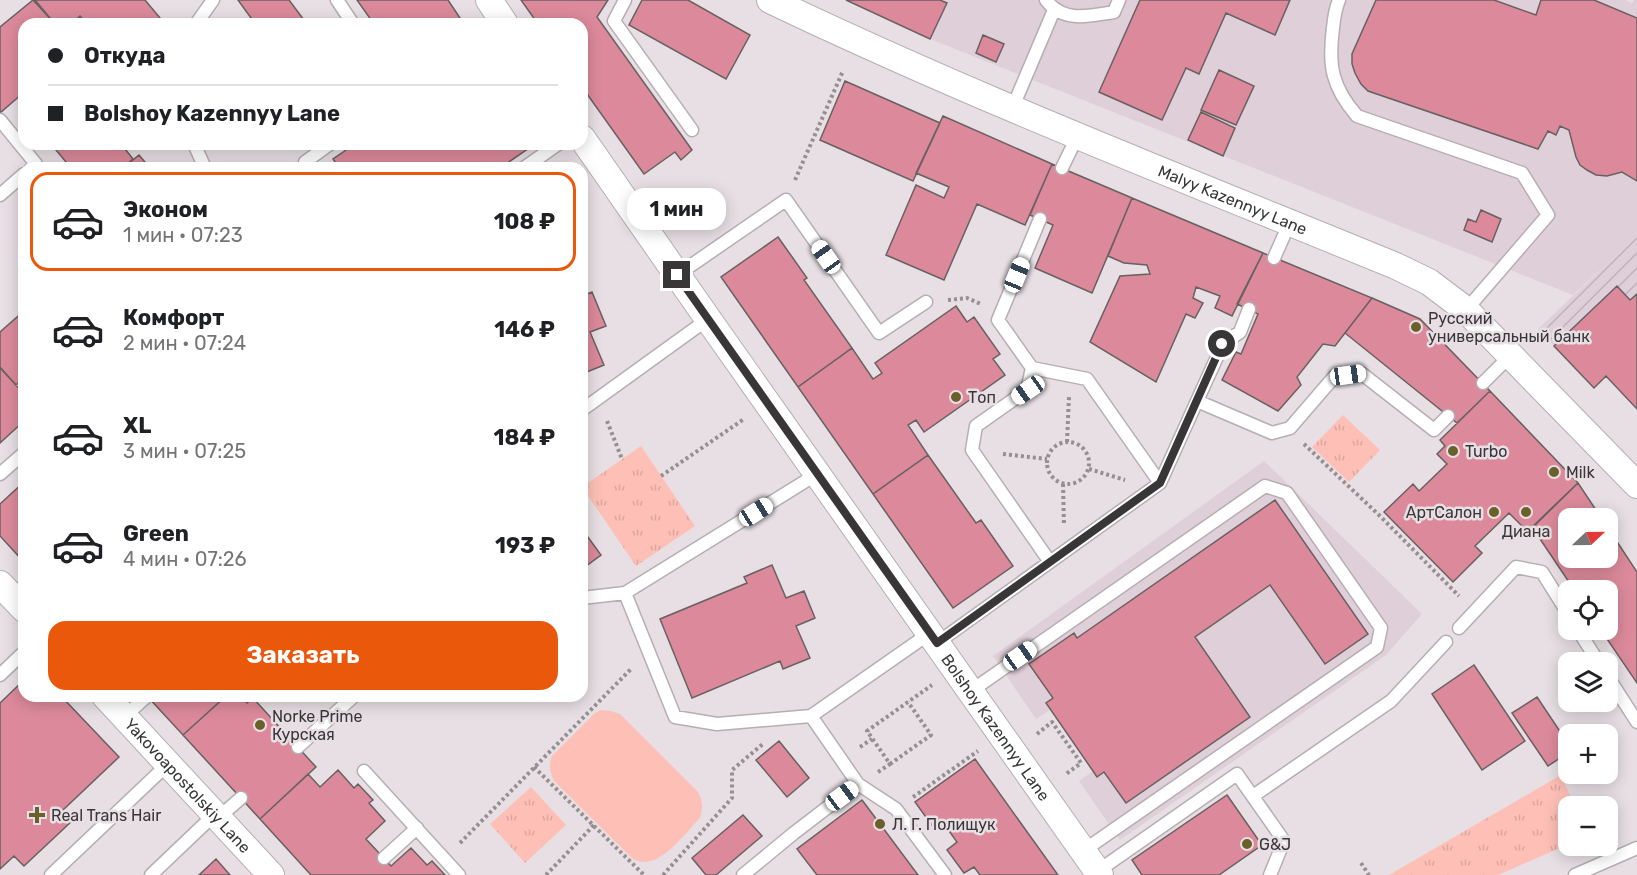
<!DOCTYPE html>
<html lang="ru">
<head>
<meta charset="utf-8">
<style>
	:root { --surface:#fff; --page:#f2f2f2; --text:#202124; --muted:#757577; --line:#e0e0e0; --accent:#ea580c }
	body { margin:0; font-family:Rubik,sans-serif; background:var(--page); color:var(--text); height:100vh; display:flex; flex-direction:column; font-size:22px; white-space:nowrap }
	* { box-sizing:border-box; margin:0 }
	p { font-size:20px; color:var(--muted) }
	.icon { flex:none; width:33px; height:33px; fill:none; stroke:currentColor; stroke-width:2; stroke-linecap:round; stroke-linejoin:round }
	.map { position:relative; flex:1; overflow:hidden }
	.details { position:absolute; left:18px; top:162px; width:570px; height:540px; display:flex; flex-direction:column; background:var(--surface); border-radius:18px; box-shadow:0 3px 15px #0003 }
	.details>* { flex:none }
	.guide { position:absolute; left:18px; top:18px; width:570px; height:132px; border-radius:18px; box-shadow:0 3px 15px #0003; display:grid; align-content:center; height:132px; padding:0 30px; background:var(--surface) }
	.needle { width:39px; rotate:68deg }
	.tools { position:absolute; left:1558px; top:508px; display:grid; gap:12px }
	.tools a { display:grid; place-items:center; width:60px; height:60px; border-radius:12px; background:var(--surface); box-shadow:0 3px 15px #0003; font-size:30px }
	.end { position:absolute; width:27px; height:27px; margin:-14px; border:8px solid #393637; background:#fff; box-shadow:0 0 0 3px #fff }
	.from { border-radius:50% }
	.bubble { position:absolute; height:42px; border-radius:18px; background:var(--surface); box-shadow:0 3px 15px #0003; font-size:20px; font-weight:700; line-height:42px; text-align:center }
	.car { position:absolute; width:18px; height:36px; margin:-18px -9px; border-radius:8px; box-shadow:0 0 4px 2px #0007; background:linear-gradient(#fff 24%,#345 0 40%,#fff 0 76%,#345 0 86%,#fff 0) }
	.guide b { display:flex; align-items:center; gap:21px; height:57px; font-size:22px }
	.guide b+b { border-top:2px solid var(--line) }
	.guide i { width:15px; height:15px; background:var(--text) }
	ul { padding:10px 0 0; list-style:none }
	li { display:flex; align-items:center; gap:18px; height:99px; margin:0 12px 9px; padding:0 18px; border:3px solid transparent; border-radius:18px }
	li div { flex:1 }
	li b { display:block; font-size:22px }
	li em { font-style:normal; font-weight:700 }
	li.selected { border-color:var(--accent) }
	li>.icon { width:54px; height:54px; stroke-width:1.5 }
	.cta { display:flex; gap:12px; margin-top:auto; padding:12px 30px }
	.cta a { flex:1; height:69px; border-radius:18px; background:var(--accent); color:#fff; font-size:24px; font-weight:700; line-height:69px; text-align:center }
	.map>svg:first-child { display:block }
</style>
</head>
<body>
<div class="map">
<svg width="1637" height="875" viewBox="0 0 1637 875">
	<defs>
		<pattern id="industrial-furrows" width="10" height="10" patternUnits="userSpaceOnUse" patternTransform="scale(1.5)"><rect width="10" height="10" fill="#dfcfd8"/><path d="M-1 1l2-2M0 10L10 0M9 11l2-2" fill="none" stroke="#c0b2ba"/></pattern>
		<pattern id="park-tufts" width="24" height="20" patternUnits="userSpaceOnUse" patternTransform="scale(1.5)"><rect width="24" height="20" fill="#fec0b6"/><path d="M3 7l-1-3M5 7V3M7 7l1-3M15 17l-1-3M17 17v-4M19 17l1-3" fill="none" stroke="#daa69d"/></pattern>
	</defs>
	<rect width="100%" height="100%" fill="#e7dfe3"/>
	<!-- built -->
	<path fill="#dfcfd8" d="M846,0H1625L1632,3L1634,0H1637V236L1573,295L930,39Z
		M1264,461L1422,614L1386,655L1120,840L1079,781L1093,771L1071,740L1050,710L1036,719L993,656Z"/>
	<!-- industrial -->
	<path fill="url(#industrial-furrows)" d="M1637,236V409L1606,377L1594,388L1538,329Z"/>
	<!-- park -->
	<path fill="url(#park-tufts)" d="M1343,415L1380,450L1349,482L1312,447Z
		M641,446L695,526L636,566L582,487Z
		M1561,775L1575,807H1569V844L1498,875H1389Z
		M531,787L566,825L525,863L490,824Z"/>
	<!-- pitch -->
	<path fill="#fec0b6" d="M601,710L611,711L620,714L698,792C703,801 703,808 700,818C684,834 656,875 632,858L554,781C550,772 548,766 552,756L595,713Z"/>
	<!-- building -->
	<path fill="#dc8a9b" stroke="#686061" stroke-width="1.5" d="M33,0L55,24H24V96L22,94L0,113V27Z
		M35,0H145L165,24H87L80,16L71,24H55Z
		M238,0H289L307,24H252L254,22Z
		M357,0H448L464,24H374Z
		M521,0H608L597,17L692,150L681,160L675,152L644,174L582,87V24H538Z
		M642,0H688L750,35L726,79L629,25Z
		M846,0H940L947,3L930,39Z
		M1140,0H1290L1275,35L1226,13L1199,74L1186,68L1162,120L1099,92Z
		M1376,0H1494L1536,15L1541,0H1594L1637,18V181L1622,172L1607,176L1596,175L1587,170L1580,165L1576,157L1569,130L1560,126L1556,135L1548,131L1538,149L1368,91L1361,84L1355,73L1352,64V54Z
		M983,35L1004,44L996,62L976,53Z
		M1219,70L1254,86L1236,125L1201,110Z
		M845,81L940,123L913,181L820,140Z
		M1201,112L1235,128L1223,156L1188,140Z
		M943,116L1052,164L1025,225L977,204L944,280L886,255L916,185L944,198L949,187L916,173Z
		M51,144H121L133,159L122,168H71Z
		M355,144H535L500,168H339L333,159Z
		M139,155L150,168H123Z
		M1052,164L1132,198L1092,293L1035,268L1053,225L1030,215Z
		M1132,198L1263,253L1232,316L1215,308L1220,296L1196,287L1193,298L1203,303L1195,318L1186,314L1156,382L1090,342L1120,276L1150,274L1147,265L1124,263L1108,256Z
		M1481,210L1501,219L1492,242L1464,230L1468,219L1476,222Z
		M778,237L807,278L804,280L852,348L798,387L721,277Z
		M1263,253L1372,298L1335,346L1323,344L1297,377L1301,385L1278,411L1222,380L1236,352L1241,354L1258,314L1237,304Z
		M1617,286L1630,300L1637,294V409L1606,376L1594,388L1554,346Z
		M592,292L606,326L590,332L604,365L582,374V296Z
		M1372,298L1420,319L1490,391L1457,423L1345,333Z
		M956,306L967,322L974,317L1000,354L993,359L1005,375L924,432L916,420L908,425L928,455L873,494L798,387L852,348L873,379L882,373L875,363Z
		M24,311V378L16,385L0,368V332Z
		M0,367L24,394V421L0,443Z
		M1490,391L1578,483L1528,532L1509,513L1475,546L1482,553L1453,582L1384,512L1413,484L1419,491L1447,464L1437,454L1445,446L1440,440Z
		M928,455L976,523L981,520L1013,566L953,608L873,494Z
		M24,482V562L0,536V504Z
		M1578,483L1602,519H1569V558H1608V528L1637,572V683L1601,630H1608V591H1575L1532,527Z
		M1275,500L1368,634L1325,664L1270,585L1195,637L1250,717L1126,803L1104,772L1097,777L1093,771L1046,703L1053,698L1029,664L1074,633L1077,638Z
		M582,529L601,555L582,569Z
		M772,565L786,598L804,591L815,618L796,626L810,658L783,669L780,661L692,698L660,619L747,583L744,577Z
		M1474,665L1525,741L1482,770L1432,694Z
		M24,680V696H61L119,757L63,810L73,820L24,866L14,856L0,869V703Z
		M147,696H225V697L183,735Z
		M226,696H241L247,703L253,698L316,767L260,819L183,735Z
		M1537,697L1569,745V752L1548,766L1512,713Z
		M779,741L809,778L787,797L756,760Z
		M975,759L1020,822L1058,875H980L974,867L964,873L947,850L957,842L942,821L933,827L915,802Z
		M338,770L354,788L358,784L373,800L369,803L385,821L366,839L391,866L411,848L427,865L432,861L445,875H311L260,819L308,774L320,787Z
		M1227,795L1262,845L1219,875H1142L1132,860Z
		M862,800L880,824L918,875H817L797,849Z
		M743,815L762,836L716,875H706L692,858Z
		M216,859L230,875H199Z"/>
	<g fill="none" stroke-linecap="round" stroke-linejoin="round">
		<!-- lane casing -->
		<g stroke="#b6aeb2" stroke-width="15">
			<path id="lane" d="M337,0L353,24
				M625,0L614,21L692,130
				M1046,0C1063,23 1089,16 1114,12L1119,0
				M1339,0C1335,9 1334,18 1333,28C1328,66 1332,87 1357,116L1522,173L1548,215L1466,310
				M196,24L213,0
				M1012,109L1054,10
				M0,120L36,164L31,168
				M194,144L205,168
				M309,168L305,162L330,144
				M524,168L558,144
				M1062,168L1078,135
				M0,195L24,174
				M1040,219L998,320L1032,368L1027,390L976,426L972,450L1050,562
				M1274,258L1290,222
				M677,275L786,200L879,333L926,302
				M1032,368L1087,379L1160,483
				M1483,383L1511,355
				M1197,401L1223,344L1240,332L1249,309
				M582,410L708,319
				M0,474L24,453
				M817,474L625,593L675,717L717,724L811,716L930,633
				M582,598L625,593
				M1459,628L1516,567L1542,572L1569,615
				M1578,630L1599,663
				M937,643L1160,483L1197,401L1272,433L1290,428L1334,377L1361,373L1434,430L1448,416
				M0,675L24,652
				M1608,677L1637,722
				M971,691L1265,486L1287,493L1381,628L1377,647L1083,851
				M811,716L858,784L896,809L945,875
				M124,717L147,696
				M298,747L354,696
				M364,771L459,875
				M1253,796L1391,701L1446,642
				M218,818L241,798
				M384,858L417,828
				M1098,871L1237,774L1284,841L1270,875
				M51,875L168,764
				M151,875L215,814
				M743,875L794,833L858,784
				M1575,875L1637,848"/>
		</g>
		<!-- street casing -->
		<g stroke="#b6aeb2" stroke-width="28">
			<g id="street">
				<path d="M489,0L505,24"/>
				<path id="s1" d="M770,0C975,98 1186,180 1396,266L1429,282L1466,310L1637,485"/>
				<path id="s2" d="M582,138L708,319L1100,875"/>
				<path d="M0,584L24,609"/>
				<path id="s3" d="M105,696L271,875"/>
			</g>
		</g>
		<!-- path -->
		<path stroke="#958f92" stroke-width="4" stroke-dasharray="3 3" stroke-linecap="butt" d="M122,145L123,144
			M795,180L843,71
			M948,300L967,298L981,304
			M607,421L622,459
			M1047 463a21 21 0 1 1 42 0a21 21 0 1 1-42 0Z
			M1067,442L1069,397
			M1304,444L1380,516L1459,596
			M1003,454L1047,459
			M1089,469L1125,480
			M661,476L744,419
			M1063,484L1064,525
			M1037,734L1052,722L1081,763L1066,774
			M860,747L872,739
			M890,764L931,735L908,702
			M534,767L644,875
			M878,772L890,764L867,731L932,685
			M913,797L978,751
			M460,843L631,669
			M1361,863L1369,875
			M546,875L594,825
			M663,875L732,798V770L764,743"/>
		<!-- lane -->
		<use href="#lane" stroke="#fff" stroke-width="12"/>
		<!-- street -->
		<use href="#street" stroke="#fff" stroke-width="26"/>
	</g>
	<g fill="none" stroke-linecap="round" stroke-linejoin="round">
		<!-- route -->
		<path stroke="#393637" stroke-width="8" d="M677,275L937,643L1160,483L1222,344"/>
	</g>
	<!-- markers -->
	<g fill="#69602c" stroke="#e7dfe3" stroke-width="2">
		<circle cx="1416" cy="327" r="6"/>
		<circle cx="956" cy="397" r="6"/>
		<circle cx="1453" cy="451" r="6"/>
		<circle cx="1554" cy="472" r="6"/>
		<circle cx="1494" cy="512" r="6"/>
		<circle cx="1526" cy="512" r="6"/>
		<circle cx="260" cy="725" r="6"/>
		<path d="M34 806h6v6h6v6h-6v6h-6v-6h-6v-6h6z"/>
		<circle cx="880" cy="824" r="6"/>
		<circle cx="1247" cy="844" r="6"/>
	</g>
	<g text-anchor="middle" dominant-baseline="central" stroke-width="5" stroke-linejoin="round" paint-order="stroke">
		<!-- street labels -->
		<g font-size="16" fill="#393637" stroke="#e7dfe3">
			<text stroke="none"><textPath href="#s1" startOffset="504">Malyy Kazennyy Lane</textPath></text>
			<text stroke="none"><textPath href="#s2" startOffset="720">Bolshoy Kazennyy Lane</textPath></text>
			<text stroke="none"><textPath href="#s3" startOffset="122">Yakovoapostolskiy Lane</textPath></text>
		</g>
		<!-- poi labels -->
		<g font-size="16" fill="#393637" stroke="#e7dfe3" text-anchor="start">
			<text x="1428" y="318">Русский<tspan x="1428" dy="18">универсальный банк</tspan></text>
			<text x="968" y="397">Топ</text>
			<text x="1465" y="451">Turbo</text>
			<text x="1566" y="472">Milk</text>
			<text x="1482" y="512" text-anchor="end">АртСалон</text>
			<text x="1526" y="531" text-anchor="middle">Диана</text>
			<text x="272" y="716">Norke Prime<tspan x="272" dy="18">Курская</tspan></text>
			<text x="51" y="815">Real Trans Hair</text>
			<text x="892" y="824">Л. Г. Полищук</text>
			<text x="1259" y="844">G&amp;J</text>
		</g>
	</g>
</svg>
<div class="tools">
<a><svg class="needle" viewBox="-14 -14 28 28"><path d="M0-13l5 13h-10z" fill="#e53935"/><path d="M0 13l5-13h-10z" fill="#757577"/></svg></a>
<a><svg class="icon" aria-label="locate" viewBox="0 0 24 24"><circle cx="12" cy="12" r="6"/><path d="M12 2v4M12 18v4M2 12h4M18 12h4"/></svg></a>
<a><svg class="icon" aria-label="layers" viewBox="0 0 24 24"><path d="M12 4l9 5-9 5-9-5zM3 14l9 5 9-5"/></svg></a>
<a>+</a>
<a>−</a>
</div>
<i class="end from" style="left:1222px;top:344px"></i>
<i class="end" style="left:677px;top:275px"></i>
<div class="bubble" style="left:627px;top:188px;width:99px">1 мин</div>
<i class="car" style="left:826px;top:257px;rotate:325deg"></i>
<i class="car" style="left:1017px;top:275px;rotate:22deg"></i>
<i class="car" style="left:1348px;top:375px;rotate:82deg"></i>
<i class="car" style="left:1028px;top:390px;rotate:235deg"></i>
<i class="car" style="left:756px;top:512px;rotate:58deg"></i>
<i class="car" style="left:1020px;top:656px;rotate:55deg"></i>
<i class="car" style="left:842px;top:796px;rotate:53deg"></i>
<div class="guide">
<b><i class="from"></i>Откуда</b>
<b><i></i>Bolshoy Kazennyy Lane</b>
</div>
<section class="details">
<ul>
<li class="selected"><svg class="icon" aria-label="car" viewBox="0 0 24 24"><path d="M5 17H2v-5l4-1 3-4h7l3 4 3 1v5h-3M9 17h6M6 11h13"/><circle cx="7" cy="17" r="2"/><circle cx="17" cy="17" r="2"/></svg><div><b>Эконом</b><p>1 мин · 07:23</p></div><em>108 ₽</em></li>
<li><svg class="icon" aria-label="car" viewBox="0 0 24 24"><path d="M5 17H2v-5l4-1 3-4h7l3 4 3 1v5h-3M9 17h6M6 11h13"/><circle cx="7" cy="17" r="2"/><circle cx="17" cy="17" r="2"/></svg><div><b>Комфорт</b><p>2 мин · 07:24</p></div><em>146 ₽</em></li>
<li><svg class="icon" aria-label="car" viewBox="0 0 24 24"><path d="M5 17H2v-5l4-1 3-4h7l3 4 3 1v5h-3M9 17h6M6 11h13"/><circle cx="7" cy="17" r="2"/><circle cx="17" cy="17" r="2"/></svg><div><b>XL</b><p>3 мин · 07:25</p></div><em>184 ₽</em></li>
<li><svg class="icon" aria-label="car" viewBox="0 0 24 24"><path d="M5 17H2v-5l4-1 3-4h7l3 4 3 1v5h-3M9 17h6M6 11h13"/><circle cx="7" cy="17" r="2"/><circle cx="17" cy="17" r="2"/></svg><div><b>Green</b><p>4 мин · 07:26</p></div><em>193 ₽</em></li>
</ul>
<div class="cta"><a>Заказать</a></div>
</section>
</div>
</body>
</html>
